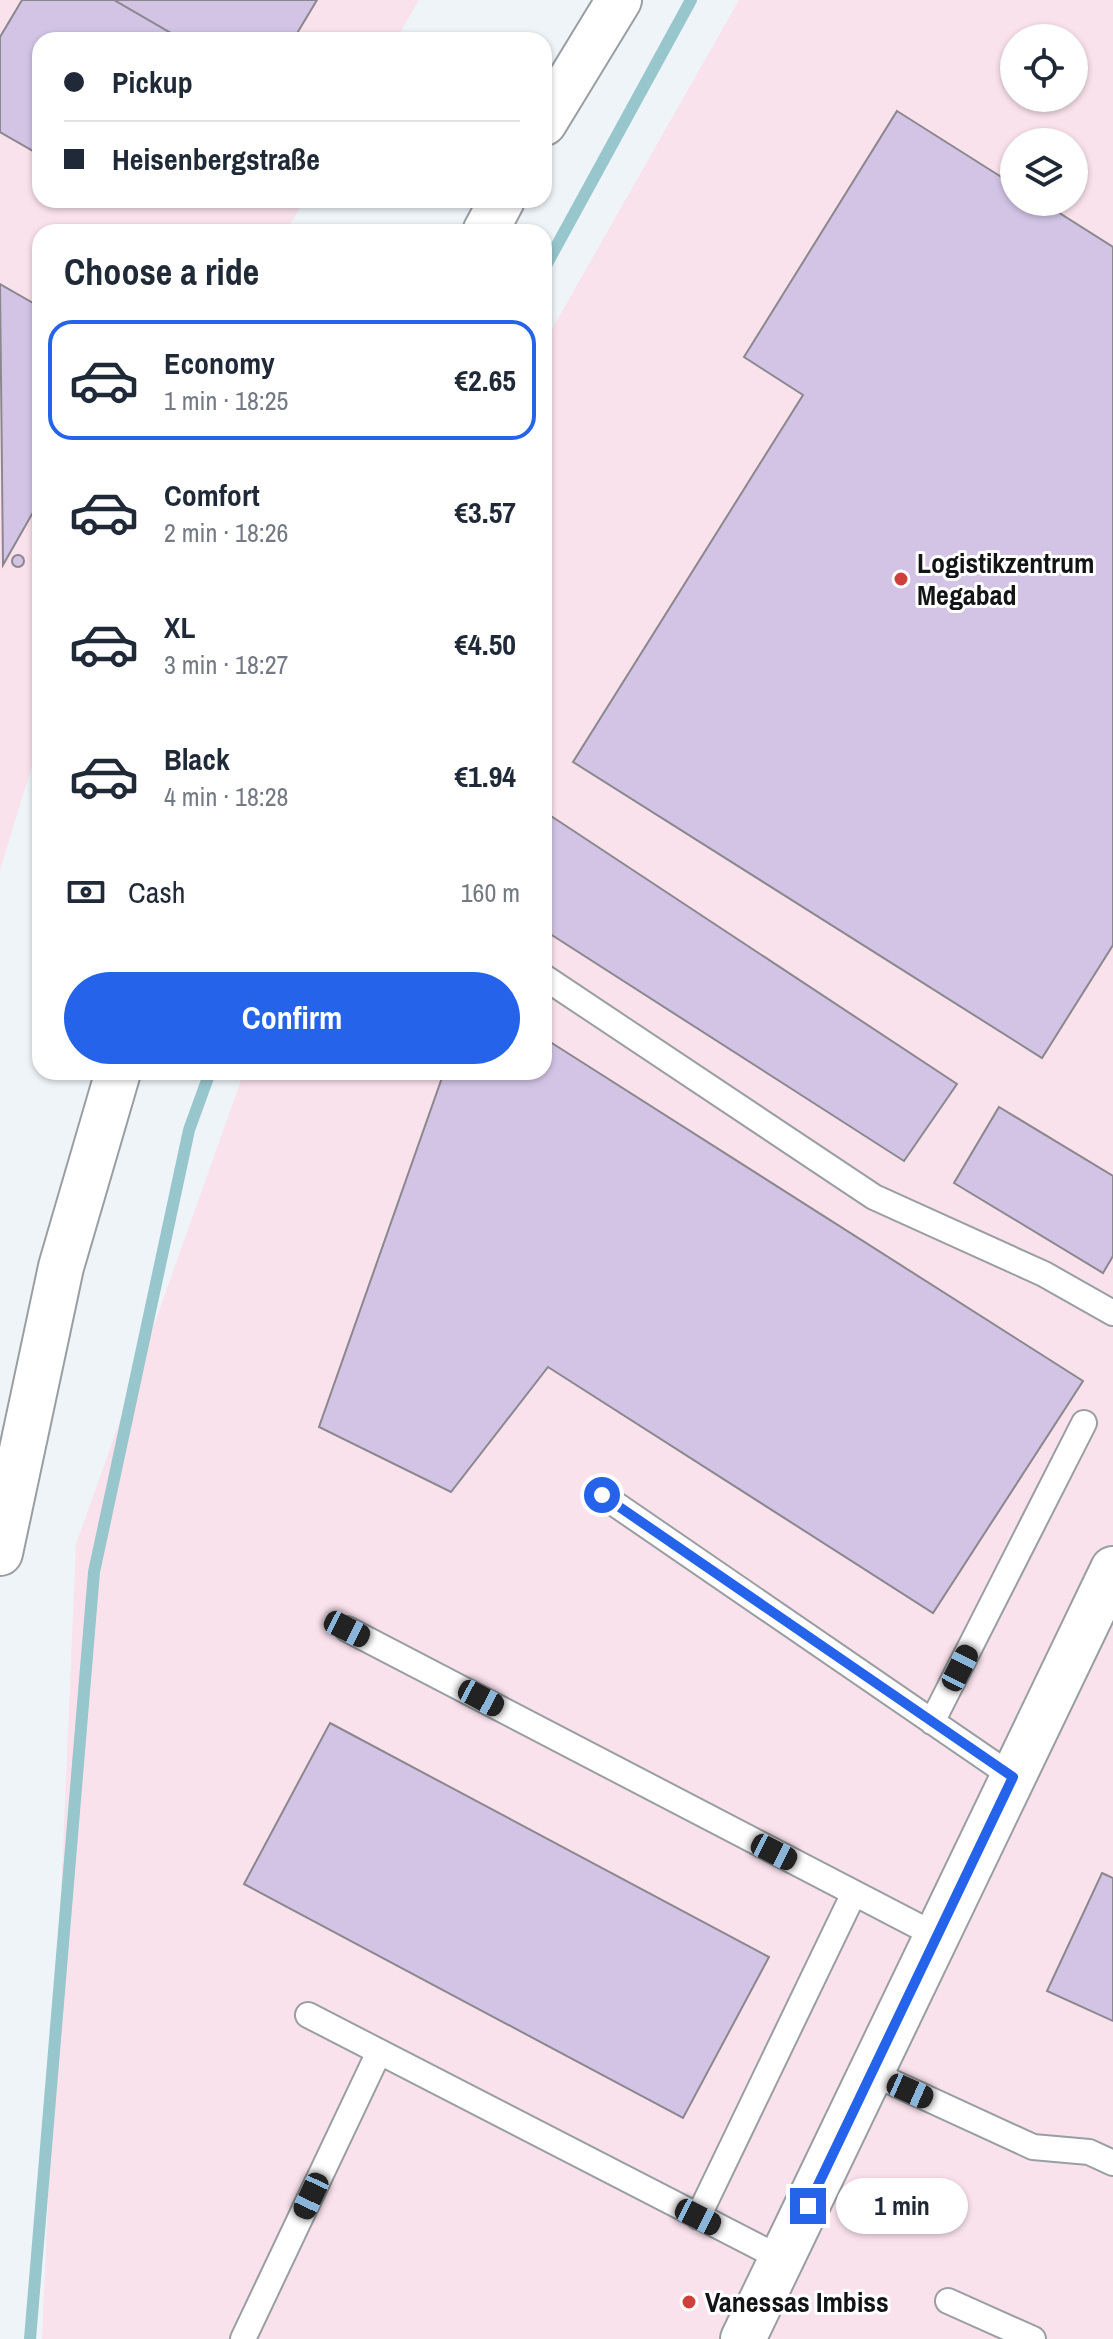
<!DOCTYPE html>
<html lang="en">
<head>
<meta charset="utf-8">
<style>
	:root { --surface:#fff; --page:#f2f2f3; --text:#1f2937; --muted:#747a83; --line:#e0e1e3; --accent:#2563eb }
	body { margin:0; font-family:"Archivo Narrow",sans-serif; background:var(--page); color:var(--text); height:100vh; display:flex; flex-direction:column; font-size:30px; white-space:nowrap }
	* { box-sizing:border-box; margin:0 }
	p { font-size:26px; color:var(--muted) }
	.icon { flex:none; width:44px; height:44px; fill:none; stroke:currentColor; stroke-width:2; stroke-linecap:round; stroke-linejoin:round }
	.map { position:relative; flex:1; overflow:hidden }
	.side { position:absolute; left:32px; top:224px; width:520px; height:856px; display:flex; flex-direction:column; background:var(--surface); border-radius:24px; box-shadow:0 2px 6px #0004 }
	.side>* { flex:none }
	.hud { position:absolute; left:32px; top:32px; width:520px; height:176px; border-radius:24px; box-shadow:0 2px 6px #0004; display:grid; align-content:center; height:176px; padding:0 32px; background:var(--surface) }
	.tools { position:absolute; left:1000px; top:24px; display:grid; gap:16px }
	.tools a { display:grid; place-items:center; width:88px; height:88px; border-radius:50%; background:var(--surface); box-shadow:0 2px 6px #0004; font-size:40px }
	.end { position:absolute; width:36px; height:36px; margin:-18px; border:10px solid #2563eb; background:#fff; box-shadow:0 0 0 4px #fff }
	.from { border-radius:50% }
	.bubble { position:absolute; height:56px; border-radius:28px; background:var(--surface); box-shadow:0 2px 6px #0004; font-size:26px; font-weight:700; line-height:56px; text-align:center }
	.car { position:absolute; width:24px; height:48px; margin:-24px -12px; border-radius:10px; box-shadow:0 0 6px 2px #0007; background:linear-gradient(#222 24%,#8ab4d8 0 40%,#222 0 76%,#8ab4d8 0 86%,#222 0) }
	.hud b { display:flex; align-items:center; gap:28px; height:76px; font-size:30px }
	.hud b+b { border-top:2px solid var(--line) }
	.hud i { width:20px; height:20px; background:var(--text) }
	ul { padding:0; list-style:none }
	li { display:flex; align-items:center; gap:24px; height:120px; margin:0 16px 12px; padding:0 16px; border:4px solid transparent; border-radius:24px }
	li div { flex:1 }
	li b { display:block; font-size:30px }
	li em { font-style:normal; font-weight:700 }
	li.selected { border-color:var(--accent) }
	li>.icon { width:72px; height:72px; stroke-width:1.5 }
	h2 { padding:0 32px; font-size:36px; line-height:96px }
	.pay { display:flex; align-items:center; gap:20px; height:88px; padding:0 32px; font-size:30px }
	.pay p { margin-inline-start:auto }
	.cta { display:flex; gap:16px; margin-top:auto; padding:16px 32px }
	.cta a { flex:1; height:92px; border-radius:48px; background:var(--accent); color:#fff; font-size:32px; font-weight:700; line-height:92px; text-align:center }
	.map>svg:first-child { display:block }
</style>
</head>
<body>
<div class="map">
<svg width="1113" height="2339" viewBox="0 0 1113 2339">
	<rect width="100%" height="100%" fill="#eff4f9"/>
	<!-- industrial -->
	<path fill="#fae2ec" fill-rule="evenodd" d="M0,0H419L396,40H40V200H304L286,232H40V740L0,870Z
		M739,0H1113V2339H42L76,1544L244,1072H544V343ZM1014,38H1074V98H1014ZM1014,142H1074V202H1014Z"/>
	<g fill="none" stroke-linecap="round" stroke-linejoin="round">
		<!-- stream -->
		<path stroke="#98c6cd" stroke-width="12" d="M544,269L691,0
			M30,2339L94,1572L189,1130L210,1072"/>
	</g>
	<!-- building -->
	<path fill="#d3c4e6" stroke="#8a888e" stroke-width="2" d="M22,0H114L183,40H40V155L0,132V37Z
		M114,0H317L293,40H183Z
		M897,111L1014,185V202H1042L1113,247V945L1042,1058L573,762L803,395L744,357Z
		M0,284L40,307V500L3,565Z
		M12 561a6 6 0 1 1 12 0a6 6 0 1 1-12 0Z
		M551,816L957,1084L904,1161L544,930V825Z
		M544,1038L1083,1381L933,1613L548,1367L451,1492L319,1427L444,1072H544Z
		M999,1107L1113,1176V1256L1103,1273L954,1183Z
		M330,1723L769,1957L683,2118L244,1884Z
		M1102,1873L1113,1878V2021L1047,1991Z"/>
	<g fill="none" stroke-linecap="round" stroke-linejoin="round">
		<!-- lane casing -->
		<g stroke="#999ea3" stroke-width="28">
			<path id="lane" d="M544,977L874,1197L1044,1274L1113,1313
				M602,1495L1013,1777
				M347,1629L937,1936
				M932,1722L1084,1423
				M308,2015L782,2259
				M872,2073L1033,2147L1089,2152L1113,2163
				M698,2217L854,1893
				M948,2301L1033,2339
				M243,2339L379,2052"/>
		</g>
		<!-- street casing -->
		<g stroke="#999ea3" stroke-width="48">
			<path id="street" d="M743,2339L1113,1569"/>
		</g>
		<!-- secondary casing -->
		<g stroke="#999ea3" stroke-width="48">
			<path id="secondary" d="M544,123L619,0
				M485,232L502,200
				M0,1553L61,1267L118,1072"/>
		</g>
		<!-- lane -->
		<use href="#lane" stroke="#fff" stroke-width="24"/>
		<!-- street -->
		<use href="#street" stroke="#fff" stroke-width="44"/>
		<!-- secondary -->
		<use href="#secondary" stroke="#fff" stroke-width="44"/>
	</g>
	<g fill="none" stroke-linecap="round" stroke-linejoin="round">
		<!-- route -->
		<path stroke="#2563eb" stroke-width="10" d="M602,1495L1013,1777L808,2206"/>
	</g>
	<!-- markers -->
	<g fill="#cf403c" stroke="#fff" stroke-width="3">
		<circle cx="901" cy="579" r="8"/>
		<circle cx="689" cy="2302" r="8"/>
	</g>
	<g text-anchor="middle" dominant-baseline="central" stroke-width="6" stroke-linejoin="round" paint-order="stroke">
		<!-- poi labels -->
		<g font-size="28" font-weight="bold" fill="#131416" stroke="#fff" text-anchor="start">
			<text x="917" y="563">Logistikzentrum<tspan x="917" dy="32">Megabad</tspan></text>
			<text x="705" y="2302">Vanessas Imbiss</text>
		</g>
	</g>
</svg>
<div class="tools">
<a><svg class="icon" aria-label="locate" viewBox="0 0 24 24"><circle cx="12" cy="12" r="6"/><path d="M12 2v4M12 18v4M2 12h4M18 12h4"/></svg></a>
<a><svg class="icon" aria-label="layers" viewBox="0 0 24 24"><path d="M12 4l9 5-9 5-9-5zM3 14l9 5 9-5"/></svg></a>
</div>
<i class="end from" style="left:602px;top:1495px"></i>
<i class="end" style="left:808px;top:2206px"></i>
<div class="bubble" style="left:836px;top:2178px;width:132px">1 min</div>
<i class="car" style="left:347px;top:1629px;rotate:117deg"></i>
<i class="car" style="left:960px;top:1668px;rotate:27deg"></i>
<i class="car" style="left:481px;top:1698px;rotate:118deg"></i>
<i class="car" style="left:774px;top:1852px;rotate:117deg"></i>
<i class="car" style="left:910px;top:2091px;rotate:114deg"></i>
<i class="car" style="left:311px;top:2196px;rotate:205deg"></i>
<i class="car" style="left:698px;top:2217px;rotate:117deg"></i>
<div class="hud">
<b><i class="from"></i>Pickup</b>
<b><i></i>Heisenbergstraße</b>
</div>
<section class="side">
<h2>Choose a ride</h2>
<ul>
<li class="selected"><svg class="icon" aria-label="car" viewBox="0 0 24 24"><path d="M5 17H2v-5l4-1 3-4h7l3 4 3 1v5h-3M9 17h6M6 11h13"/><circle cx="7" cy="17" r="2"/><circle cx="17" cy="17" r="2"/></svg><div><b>Economy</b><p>1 min · 18:25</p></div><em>€2.65</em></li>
<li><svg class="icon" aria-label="car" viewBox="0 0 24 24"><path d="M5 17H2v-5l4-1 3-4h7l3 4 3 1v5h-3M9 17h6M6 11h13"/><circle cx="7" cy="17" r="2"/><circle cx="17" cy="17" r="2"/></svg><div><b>Comfort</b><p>2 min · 18:26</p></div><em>€3.57</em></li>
<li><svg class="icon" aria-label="car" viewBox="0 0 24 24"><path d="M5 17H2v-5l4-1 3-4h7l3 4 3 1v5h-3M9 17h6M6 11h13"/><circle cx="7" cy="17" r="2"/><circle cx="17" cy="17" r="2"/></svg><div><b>XL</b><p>3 min · 18:27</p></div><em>€4.50</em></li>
<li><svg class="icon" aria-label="car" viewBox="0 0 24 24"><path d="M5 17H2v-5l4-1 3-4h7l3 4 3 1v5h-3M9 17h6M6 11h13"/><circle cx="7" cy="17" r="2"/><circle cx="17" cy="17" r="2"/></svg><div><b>Black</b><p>4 min · 18:28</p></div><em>€1.94</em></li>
</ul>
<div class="pay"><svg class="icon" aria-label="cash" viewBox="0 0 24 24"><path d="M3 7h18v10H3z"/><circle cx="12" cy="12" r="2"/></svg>Cash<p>160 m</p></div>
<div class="cta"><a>Confirm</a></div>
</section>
</div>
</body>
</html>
